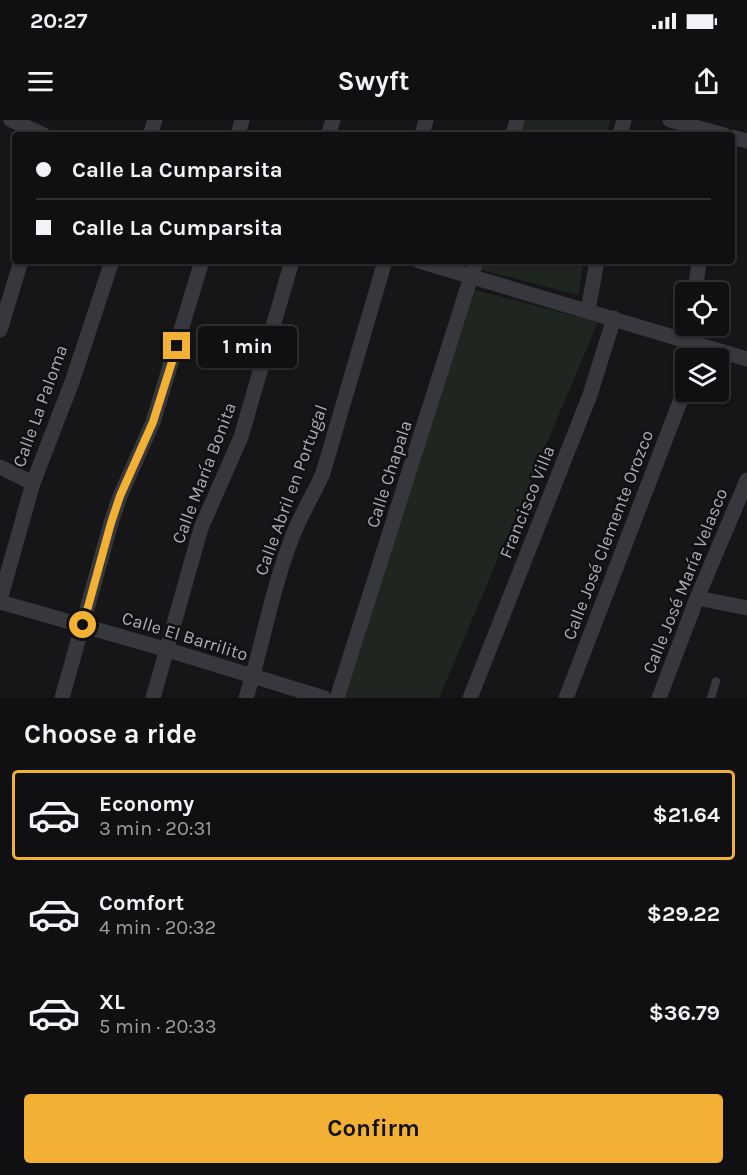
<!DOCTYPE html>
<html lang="en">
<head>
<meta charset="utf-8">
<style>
	:root { --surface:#101012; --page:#19191b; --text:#f1f3f6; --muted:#9c9d9f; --line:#303032; --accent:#f2b134 }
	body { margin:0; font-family:Karla,sans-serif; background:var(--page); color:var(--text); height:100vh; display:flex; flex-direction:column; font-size:22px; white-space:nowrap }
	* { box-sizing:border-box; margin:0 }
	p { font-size:20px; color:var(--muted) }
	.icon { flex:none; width:33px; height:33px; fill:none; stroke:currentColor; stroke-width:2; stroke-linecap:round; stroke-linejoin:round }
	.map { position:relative; height:578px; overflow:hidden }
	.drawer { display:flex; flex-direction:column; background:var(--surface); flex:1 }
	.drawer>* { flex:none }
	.hud { position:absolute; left:12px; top:12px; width:723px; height:132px; border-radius:6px; box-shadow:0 2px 4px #0004,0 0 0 2px var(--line); display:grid; align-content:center; height:132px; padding:0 24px; background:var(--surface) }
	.buttons { position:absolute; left:675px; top:162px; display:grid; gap:12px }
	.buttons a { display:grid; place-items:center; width:54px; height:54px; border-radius:6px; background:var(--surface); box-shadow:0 2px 4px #0004,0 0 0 2px var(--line); font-size:30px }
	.end { position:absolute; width:27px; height:27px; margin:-14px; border:8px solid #f2b134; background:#111; box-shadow:0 0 0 3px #111 }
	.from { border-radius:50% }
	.bubble { position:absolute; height:42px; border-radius:6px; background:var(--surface); box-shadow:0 2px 4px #0004,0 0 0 2px var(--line); font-size:20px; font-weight:700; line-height:42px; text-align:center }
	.hud b { display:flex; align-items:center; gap:21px; height:57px; font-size:22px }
	.hud b+b { border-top:2px solid var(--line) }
	.hud i { width:15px; height:15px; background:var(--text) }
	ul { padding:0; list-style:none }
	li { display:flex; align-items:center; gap:18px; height:90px; margin:0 12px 9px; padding:0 12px; border:3px solid transparent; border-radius:6px }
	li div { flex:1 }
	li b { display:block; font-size:22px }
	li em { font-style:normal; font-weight:700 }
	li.active { border-color:var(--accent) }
	li>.icon { width:54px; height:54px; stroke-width:1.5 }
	h2 { padding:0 24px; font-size:27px; line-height:72px }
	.button { display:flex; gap:12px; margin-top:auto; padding:12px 24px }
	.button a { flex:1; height:69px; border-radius:6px; background:var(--accent); color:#111; font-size:24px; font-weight:700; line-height:69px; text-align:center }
	.status { display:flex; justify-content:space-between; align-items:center; height:42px; padding:0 30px; background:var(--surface); direction:ltr }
	.status svg { height:16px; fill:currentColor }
	header { display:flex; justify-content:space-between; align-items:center; height:78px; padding:0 24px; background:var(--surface); font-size:27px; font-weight:700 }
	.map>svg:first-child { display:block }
</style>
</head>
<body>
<div class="status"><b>20:27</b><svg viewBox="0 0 49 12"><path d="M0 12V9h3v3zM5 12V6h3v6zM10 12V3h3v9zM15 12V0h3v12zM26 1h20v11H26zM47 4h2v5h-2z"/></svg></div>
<header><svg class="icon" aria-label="menu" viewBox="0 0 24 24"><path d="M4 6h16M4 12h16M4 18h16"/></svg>Swyft<svg class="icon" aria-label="share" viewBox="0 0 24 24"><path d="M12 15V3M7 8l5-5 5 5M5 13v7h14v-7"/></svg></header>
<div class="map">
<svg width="747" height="578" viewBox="0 0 747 578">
	<rect width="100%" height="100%" fill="#161618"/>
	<!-- green -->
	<path fill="#1e261f" d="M521,0H610L607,15H516Z
		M480,141H584L578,175L478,149Z
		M471,169L598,202L439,578H339Z"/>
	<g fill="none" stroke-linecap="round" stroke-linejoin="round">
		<!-- lane -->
		<path stroke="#37383d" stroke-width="8" d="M711,578L716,561"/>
		<!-- street -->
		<path stroke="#37383d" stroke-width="15" d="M11,0L44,15
			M670,0L724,15
			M150,15L155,0
			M238,15L242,0
			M328,15L333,0
			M422,15L426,0
			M513,15L517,0
			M620,15L624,0
			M732,17L747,21
			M419,141L747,239
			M695,172L699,141
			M588,190L597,141
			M0,210L21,141
			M692,238L694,206
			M0,347L33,363
			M697,478L747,488
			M0,480L33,363L72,262L112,141
			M0,482L168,530L324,578
			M62,578L111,403L120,376L153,302L202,141
			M153,578L201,408L241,317L292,141
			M246,578C263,524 272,468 293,415C301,394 314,374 323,353L385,141
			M337,578L476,141
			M470,578L590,275L614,198
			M566,578L686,266
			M659,578L697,478L747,360"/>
	</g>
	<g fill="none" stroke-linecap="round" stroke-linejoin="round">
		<!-- route -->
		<path stroke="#f2b134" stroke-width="8" d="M83,505L111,403L120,376L153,302L177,226"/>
	</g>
	<g text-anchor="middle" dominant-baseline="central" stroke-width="5" stroke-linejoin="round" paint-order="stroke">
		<!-- street labels -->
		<g font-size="18" fill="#a8adb8" stroke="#111113">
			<text transform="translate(40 286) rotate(-70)">Calle La Paloma</text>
			<text transform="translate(204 353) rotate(-69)">Calle María Bonita</text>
			<text transform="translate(389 354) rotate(-72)">Calle Chapala</text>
			<text transform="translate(291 370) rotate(-70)">Calle Abril en Portugal</text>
			<text transform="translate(527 382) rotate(-68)">Francisco Villa</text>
			<text transform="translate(608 415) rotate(-69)">Calle José Clemente Orozco</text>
			<text transform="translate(685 461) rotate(-68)">Calle José María Velasco</text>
			<text transform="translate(185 516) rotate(17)">Calle El Barrilito</text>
		</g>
	</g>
</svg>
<div class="buttons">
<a><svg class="icon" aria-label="locate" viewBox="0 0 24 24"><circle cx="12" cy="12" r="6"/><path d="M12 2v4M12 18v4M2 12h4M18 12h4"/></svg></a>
<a><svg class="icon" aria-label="layers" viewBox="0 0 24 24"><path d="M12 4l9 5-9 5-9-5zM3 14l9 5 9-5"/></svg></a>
</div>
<i class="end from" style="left:83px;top:505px"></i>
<i class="end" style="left:177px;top:226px"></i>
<div class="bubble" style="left:198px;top:206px;width:99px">1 min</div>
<div class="hud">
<b><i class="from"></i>Calle La Cumparsita</b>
<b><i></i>Calle La Cumparsita</b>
</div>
</div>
<section class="drawer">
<h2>Choose a ride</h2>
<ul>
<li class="active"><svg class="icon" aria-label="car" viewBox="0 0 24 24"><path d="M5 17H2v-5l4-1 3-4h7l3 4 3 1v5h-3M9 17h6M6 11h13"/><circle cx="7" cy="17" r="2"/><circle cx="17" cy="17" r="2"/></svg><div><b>Economy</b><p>3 min · 20:31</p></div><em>$21.64</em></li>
<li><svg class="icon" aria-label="car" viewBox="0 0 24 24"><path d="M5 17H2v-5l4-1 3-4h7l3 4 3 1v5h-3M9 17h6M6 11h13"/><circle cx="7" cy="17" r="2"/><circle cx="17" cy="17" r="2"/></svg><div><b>Comfort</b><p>4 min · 20:32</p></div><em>$29.22</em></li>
<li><svg class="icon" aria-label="car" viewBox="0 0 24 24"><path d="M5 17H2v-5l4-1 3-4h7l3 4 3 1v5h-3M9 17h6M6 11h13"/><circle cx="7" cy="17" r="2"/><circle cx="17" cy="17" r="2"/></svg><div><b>XL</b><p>5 min · 20:33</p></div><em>$36.79</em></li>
</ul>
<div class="button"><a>Confirm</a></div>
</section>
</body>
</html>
